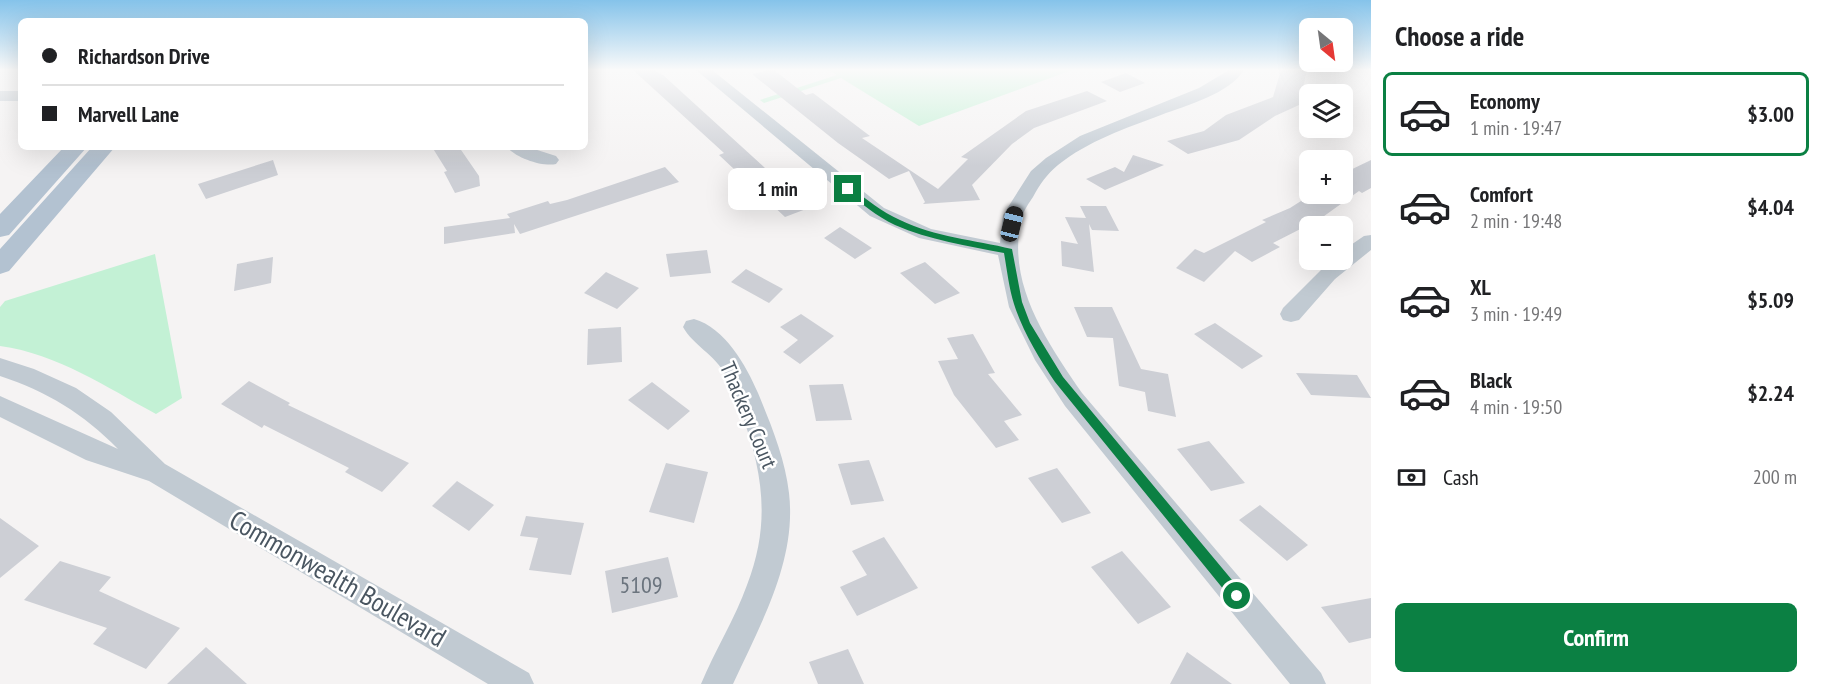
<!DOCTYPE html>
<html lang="en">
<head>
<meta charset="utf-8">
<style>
	:root { --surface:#fff; --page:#f2f2f2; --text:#202124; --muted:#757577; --line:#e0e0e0; --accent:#0b8043 }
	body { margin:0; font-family:"PT Sans Narrow",sans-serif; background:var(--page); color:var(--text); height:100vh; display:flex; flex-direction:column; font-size:22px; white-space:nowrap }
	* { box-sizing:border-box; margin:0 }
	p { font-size:20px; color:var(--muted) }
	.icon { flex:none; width:33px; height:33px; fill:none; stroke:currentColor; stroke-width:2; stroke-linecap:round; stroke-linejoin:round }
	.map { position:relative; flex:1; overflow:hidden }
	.panel { display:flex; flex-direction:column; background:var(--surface); width:450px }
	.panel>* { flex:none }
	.banner { position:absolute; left:18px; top:18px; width:570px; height:132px; border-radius:9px; box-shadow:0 6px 24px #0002; display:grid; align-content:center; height:132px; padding:0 24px; background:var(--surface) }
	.needle { width:39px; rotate:151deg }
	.buttons { position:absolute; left:1299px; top:18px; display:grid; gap:12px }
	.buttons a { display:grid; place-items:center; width:54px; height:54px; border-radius:9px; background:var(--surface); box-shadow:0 6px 24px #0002; font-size:30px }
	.end { position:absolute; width:27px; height:27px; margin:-14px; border:8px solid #0b8043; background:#fff; box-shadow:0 0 0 3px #fff }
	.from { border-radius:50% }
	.bubble { position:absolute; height:42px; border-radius:9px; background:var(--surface); box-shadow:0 6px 24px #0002; font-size:20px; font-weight:700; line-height:42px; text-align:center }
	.car { position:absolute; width:18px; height:36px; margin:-18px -9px; border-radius:8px; box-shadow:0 0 4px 2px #0007; background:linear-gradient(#222 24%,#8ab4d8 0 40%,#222 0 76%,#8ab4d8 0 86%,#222 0) }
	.banner b { display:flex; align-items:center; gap:21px; height:57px; font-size:22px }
	.banner b+b { border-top:2px solid var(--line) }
	.banner i { width:15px; height:15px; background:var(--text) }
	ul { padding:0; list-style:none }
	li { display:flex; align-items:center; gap:18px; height:84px; margin:0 12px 9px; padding:0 12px; border:3px solid transparent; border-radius:9px }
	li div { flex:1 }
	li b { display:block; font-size:22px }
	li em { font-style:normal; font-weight:700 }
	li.on { border-color:var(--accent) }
	li>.icon { width:54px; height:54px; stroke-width:1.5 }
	h2 { padding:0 24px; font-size:27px; line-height:72px }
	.pay { display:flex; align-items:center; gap:15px; height:66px; padding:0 24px; font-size:22px }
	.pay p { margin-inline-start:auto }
	.cta { display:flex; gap:12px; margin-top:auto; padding:12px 24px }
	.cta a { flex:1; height:69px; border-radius:9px; background:var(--accent); color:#fff; font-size:24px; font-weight:700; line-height:69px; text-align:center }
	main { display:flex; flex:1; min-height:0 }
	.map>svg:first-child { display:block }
</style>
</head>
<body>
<main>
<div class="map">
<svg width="1371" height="684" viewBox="0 0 1371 684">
	<rect width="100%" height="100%" fill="#f5f3f3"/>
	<!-- green -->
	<path fill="#c3f1d5" d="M828,70H1072L919,126L841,78L764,103L760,100L837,75Z
		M155,254L182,398L156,414C106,387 58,354 0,346V307L5,301Z"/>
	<!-- building -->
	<path fill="#cdcfd5" d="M633,70H653L663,75L788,189L793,187L814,206L785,217L719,155L724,153Z
		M769,70H774L806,95L813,93L870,136L862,138L938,189L968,159L961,157L1026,111L1087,91L1107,101L1034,128L1012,144L972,185L980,200L923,204L925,202L909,171L889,179L838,143L752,74Z
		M1281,70H1307L1299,105L1275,116L1239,140L1188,154L1167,141L1204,131L1226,115L1273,97Z
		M1126,73L1145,83L1120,92L1101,82Z
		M432,147H459L479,176L480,186L455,193L444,172L447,171Z
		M1133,155L1164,165L1105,190L1086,179L1115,167L1124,172Z
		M273,160L278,175L206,199L198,184Z
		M1371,160V188L1362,193L1359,191L1320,219L1273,243L1280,247L1252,262L1235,251L1204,282L1176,268L1195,249L1204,253L1266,222L1262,220L1290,208L1312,194H1342V174Z
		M665,167L679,182L520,234L514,224L515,233L444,244V227L510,218L507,214L548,201L550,204L567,200Z
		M1080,206H1106L1119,231L1092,230L1089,224L1094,272L1062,266L1061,241L1078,244L1065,217L1086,218Z
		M840,227L872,248L855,259L824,238Z
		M707,250L711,273L670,277L666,254Z
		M273,257L271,283L234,291L237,264Z
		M925,262L960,293L935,304L900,273Z
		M746,269L783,289L769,303L731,282Z
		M606,272L639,288L617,309L584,293Z
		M1074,307H1112L1141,369L1168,374L1176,417L1148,411L1145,392L1119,386L1113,338L1087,337Z
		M801,314L834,336L800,364L783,352L798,340L780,327Z
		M1215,323L1263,356L1242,369L1194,334Z
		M621,327L622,362L587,365L588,329Z
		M973,334L995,373L988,374L1022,415L1004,421L1019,440L996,448L954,395L938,361L958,359L947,338Z
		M1296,373L1357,375L1371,398L1311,395Z
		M249,381L290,403L288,405L409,463L382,492L345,472L349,468L264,425L262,428L221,404Z
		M652,382L690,411L668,430L628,400Z
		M843,384L852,420L816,421L809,385Z
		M1209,441L1245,483L1211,491L1177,449Z
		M869,460L884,501L851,505L838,464Z
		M666,463L708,472L694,523L649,512Z
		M1057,468L1091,513L1062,523L1028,478Z
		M457,481L494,505L469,531L432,506Z
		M1260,505L1308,545L1287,561L1239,520Z
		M526,516L584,523L571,575L529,570L538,538L520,536Z
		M0,518L39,546L0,578Z
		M884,537L918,588L857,616L840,587L867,575L852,551Z
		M1122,551L1171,607L1138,624L1091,567Z
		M668,557L678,597L612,613L605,571Z
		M60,561L111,577L99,591L180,628L146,669L93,644L107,628L24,600Z
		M1371,598V638L1349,643L1321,607Z
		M206,647L247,684H167Z
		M848,649L864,684H818L809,662Z
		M1187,652L1232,684H1170Z"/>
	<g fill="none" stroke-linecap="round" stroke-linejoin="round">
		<!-- minor -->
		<path fill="#c1cad2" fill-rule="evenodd" d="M696,70H712L884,208L931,229L1000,243L1003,215L1031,171L1046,158L1080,136L1199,88L1229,70H1244C1229,94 1187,105 1161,115C1126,128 1088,141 1058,165C1047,174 1040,184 1033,197C1029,203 1024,210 1022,217C1005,282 1047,342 1082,393L1321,673L1326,684H1290L1065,406L1035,360L1009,307L998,255L919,238L870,216Z
			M0,91H21V101H0Z
			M507,147H528L556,156L559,160L556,164C543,167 516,158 507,147Z
			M1371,235V250L1335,279L1299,320L1291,322L1283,320L1280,314L1283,308L1331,260H1342V251L1364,236Z
			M694,319C725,328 746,365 758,393C771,425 785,458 789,493C797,561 760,625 733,684H701C715,650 735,619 747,585C771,523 763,472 741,412C736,399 732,386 725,374C715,355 693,345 683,327L686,321Z
			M0,358L34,369L76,388L111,412L165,464L529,673L534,684H488L149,481L86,460L0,417V396L118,449C84,414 46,391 0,376Z"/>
		<!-- major -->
		<path fill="#b3c2d1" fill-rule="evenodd" d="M64,147H87L9,235L0,237V214Z
			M92,147H115L9,271L0,274V249Z"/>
	</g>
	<!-- sky -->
	<linearGradient id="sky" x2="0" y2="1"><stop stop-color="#85c3ea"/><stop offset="0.42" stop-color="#fafafa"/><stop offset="1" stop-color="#fafafa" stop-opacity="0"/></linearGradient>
	<rect width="1371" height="166" fill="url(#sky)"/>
	<!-- route -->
	<path fill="#0b8043" d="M845,187H850C866,199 882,212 900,220C935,237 974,240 1012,249L1022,302L1030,323L1063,377L1242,592L1244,596L1242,601L1237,603L1233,601L1055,382C1039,358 1023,332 1014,304C1009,288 1007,270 1004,253C968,246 929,240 895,225C876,216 861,203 845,190Z"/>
	<g text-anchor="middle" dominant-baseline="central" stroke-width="5" stroke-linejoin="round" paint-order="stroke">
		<!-- street labels -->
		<g font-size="22" fill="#4a5661" stroke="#fff">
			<text transform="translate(749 415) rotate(67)">Thackery Court</text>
		</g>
		<!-- near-number labels -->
		<g font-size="24" fill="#6b747e">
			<text x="641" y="584">5109</text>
		</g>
		<!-- near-street labels -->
		<g font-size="27" fill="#4a5661" stroke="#fff">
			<text transform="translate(338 578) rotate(30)">Commonwealth Boulevard</text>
		</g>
	</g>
</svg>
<div class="buttons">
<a><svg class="needle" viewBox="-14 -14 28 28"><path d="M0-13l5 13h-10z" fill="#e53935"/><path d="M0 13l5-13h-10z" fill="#757577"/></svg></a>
<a><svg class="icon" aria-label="layers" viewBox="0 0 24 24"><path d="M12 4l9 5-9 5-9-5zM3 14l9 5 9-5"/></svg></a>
<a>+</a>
<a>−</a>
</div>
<i class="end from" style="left:1237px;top:596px"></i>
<i class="end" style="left:848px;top:189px"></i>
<div class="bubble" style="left:728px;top:168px;width:99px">1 min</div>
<i class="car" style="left:1012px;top:224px;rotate:14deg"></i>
<div class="banner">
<b><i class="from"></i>Richardson Drive</b>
<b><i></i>Marvell Lane</b>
</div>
</div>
<section class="panel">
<h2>Choose a ride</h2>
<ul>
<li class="on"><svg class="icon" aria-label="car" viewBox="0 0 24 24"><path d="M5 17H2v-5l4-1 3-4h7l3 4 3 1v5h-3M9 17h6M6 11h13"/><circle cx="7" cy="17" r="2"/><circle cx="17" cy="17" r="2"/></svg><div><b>Economy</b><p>1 min · 19:47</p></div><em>$3.00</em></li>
<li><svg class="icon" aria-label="car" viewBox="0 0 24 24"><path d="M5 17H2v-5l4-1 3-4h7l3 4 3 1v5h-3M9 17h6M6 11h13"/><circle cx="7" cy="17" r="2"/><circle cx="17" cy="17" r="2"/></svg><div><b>Comfort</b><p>2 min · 19:48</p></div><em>$4.04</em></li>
<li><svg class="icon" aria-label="car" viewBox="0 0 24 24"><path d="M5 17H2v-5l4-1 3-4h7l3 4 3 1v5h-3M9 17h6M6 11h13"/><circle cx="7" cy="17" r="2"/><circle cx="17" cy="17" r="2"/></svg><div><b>XL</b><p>3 min · 19:49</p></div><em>$5.09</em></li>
<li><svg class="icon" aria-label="car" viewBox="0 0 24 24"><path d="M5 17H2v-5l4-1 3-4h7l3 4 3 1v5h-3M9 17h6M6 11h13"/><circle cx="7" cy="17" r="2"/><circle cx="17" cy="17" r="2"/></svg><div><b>Black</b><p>4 min · 19:50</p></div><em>$2.24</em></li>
</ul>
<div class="pay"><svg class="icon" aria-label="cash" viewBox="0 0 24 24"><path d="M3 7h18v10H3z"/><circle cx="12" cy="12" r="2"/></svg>Cash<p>200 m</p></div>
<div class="cta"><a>Confirm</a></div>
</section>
</main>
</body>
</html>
